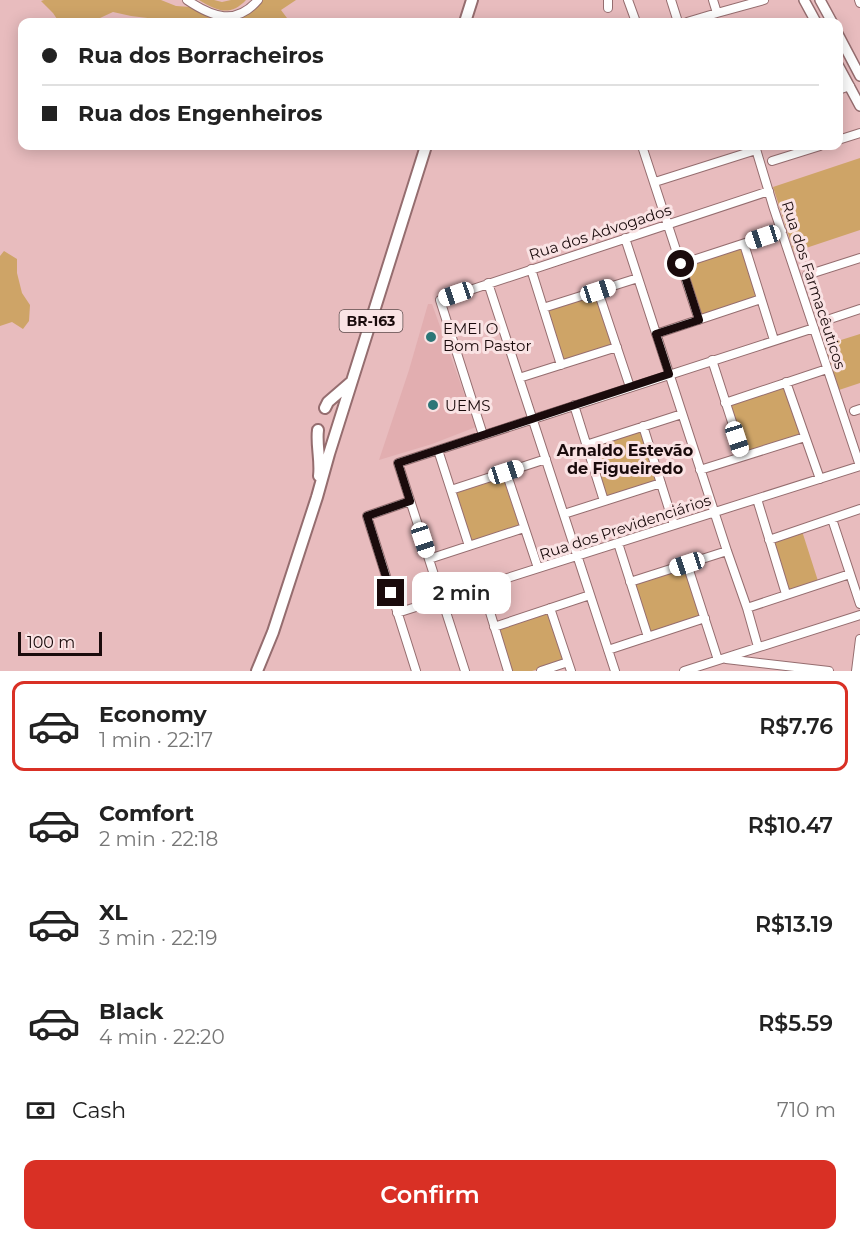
<!DOCTYPE html>
<html lang="en">
<head>
<meta charset="utf-8">
<style>
	:root { --surface:#fff; --page:#f6f6f6; --text:#222; --muted:#767676; --line:#e0e0e0; --accent:#d93025 }
	body { margin:0; font-family:Montserrat,sans-serif; background:var(--page); color:var(--text); height:100vh; display:flex; flex-direction:column; font-size:22px; white-space:nowrap }
	* { box-sizing:border-box; margin:0 }
	p { font-size:20px; color:var(--muted) }
	.icon { flex:none; width:33px; height:33px; fill:none; stroke:currentColor; stroke-width:2; stroke-linecap:round; stroke-linejoin:round }
	.map { position:relative; height:671px; overflow:hidden }
	.details { display:flex; flex-direction:column; background:var(--surface); flex:1 }
	.details>* { flex:none }
	.guide { position:absolute; left:18px; top:18px; width:825px; height:132px; border-radius:12px; box-shadow:0 3px 15px #0003; display:grid; align-content:center; height:132px; padding:0 24px; background:var(--surface) }
	.scale { position:absolute; left:18px; bottom:15px; width:84px; box-sizing:border-box; padding-left:6px; border:3px solid #1a0b0c; border-top:0; font-size:16px; line-height:21px; white-space:nowrap; color:#1a0b0c; -webkit-text-stroke:4px #fae3e4; paint-order:stroke }
	.end { position:absolute; width:27px; height:27px; margin:-14px; border:8px solid #1a0b0c; background:#fff; box-shadow:0 0 0 3px #fff }
	.from { border-radius:50% }
	.bubble { position:absolute; height:42px; border-radius:12px; background:var(--surface); box-shadow:0 3px 15px #0003; font-size:20px; font-weight:600; line-height:42px; text-align:center }
	.car { position:absolute; width:18px; height:36px; margin:-18px -9px; border-radius:8px; box-shadow:0 0 4px 2px #0007; background:linear-gradient(#fff 24%,#345 0 40%,#fff 0 76%,#345 0 86%,#fff 0) }
	.guide b { display:flex; align-items:center; gap:21px; height:57px; font-size:22px }
	.guide b+b { border-top:2px solid var(--line) }
	.guide i { width:15px; height:15px; background:var(--text) }
	ul { padding:10px 0 0; list-style:none }
	li { display:flex; align-items:center; gap:18px; height:90px; margin:0 12px 9px; padding:0 12px; border:3px solid transparent; border-radius:12px }
	li div { flex:1 }
	li b { display:block; font-size:22px }
	li em { font-style:normal; font-weight:600 }
	li.selected { border-color:var(--accent) }
	li>.icon { width:54px; height:54px; stroke-width:1.5 }
	.pay { display:flex; align-items:center; gap:15px; height:66px; padding:0 24px; font-size:22px }
	.pay p { margin-inline-start:auto }
	.cta { display:flex; gap:12px; margin-top:auto; padding:12px 24px }
	.cta a { flex:1; height:69px; border-radius:12px; background:var(--accent); color:#fff; font-size:24px; font-weight:600; line-height:69px; text-align:center }
	.map>svg:first-child { display:block }
</style>
</head>
<body>
<div class="map">
<svg width="860" height="671" viewBox="0 0 860 671">
	<rect width="100%" height="100%" fill="#e8bcbe"/>
	<!-- built -->
	<path fill="#e2aeb0" d="M428,304H432L476,427L432,444L379,460L409,370Z"/>
	<!-- green -->
	<path fill="#cea467" d="M44,0H161L176,6L191,7L224,19L261,0H296L281,10L290,22H165L164,20L131,16L113,12L100,18L97,22H59L53,13L41,1Z
		M199,0H214L222,2L231,0H246C230,17 217,11 199,0Z
		M860,158V230L794,252L773,187Z
		M742,247L757,298L701,316L685,266Z
		M4,251L17,259V273L22,293L30,305L29,321L23,329L12,322L0,326V256Z
		M596,294L613,345L563,361L547,310Z
		M860,334V383L839,390L825,345Z
		M785,386L801,434L745,452L729,404Z
		M641,429L657,481L606,498L589,446Z
		M503,478L519,525L471,541L456,493Z
		M802,531L818,581L789,590L774,541Z
		M685,568L700,616L650,632L635,584Z
		M548,612L564,661L532,671H512L498,629Z"/>
	<g fill="none" stroke-linecap="round" stroke-linejoin="round">
		<!-- minor casing -->
		<g stroke="#956d6f" stroke-width="10">
			<path id="minor" d="M187,0C212,17 236,26 258,0
				M608,0V8
				M628,0L636,22
				M671,0L678,22
				M713,0L717,13
				M859,0L860,3
				M687,22L717,13L764,0
				M838,90L850,86
				M838,140L860,133
				M642,146L699,320
				M755,146L774,209L860,466
				M772,161L820,146
				M655,182L756,150
				M625,238L727,551L747,608L758,647
				M744,244L774,340
				M681,264L782,231
				M531,269L561,365
				M807,275L860,258
				M488,283L615,671
				M598,291L630,387
				M543,308L638,278
				M824,321L860,309
				M656,334L761,299
				M712,360L743,456
				M519,378L617,347
				M786,382L820,479
				M725,403L827,369
				M574,405L604,501
				M854,411L860,409
				M643,426L674,525
				M483,435L440,300L769,191
				M586,445L682,414
				M438,450L469,546
				M700,470L805,437
				M506,472L538,568
				M451,490L546,459
				M757,499L786,594
				M410,501L367,516L416,671
				M564,514L661,483
				M832,519L860,604
				M769,540L860,509
				M618,543L648,637
				M429,559L524,528
				M687,564L718,660
				M630,582L727,551
				M482,586L508,671
				M550,608L571,671
				M747,608L850,574
				M397,613L860,466
				M494,627L590,595
				M608,650L705,618
				M726,659L829,671
				M465,671L398,463L814,328
				M541,671L568,662
				M684,671L860,615
				M856,671L860,639"/>
		</g>
		<!-- major casing -->
		<g stroke="#956d6f" stroke-width="12">
			<path id="major" d="M804,0L816,22
				M820,0L832,22
				M838,34L860,76
				M838,65L860,106"/>
		</g>
		<!-- highway casing -->
		<g stroke="#956d6f" stroke-width="14">
			<path id="highway" d="M465,22L472,0
				M325,408L328,402L350,383
				M318,430C316,445 321,460 319,476
				M257,671L273,632L317,497L329,454L426,146"/>
		</g>
		<!-- minor -->
		<use href="#minor" stroke="#fff" stroke-width="8"/>
		<!-- major -->
		<use href="#major" stroke="#fff" stroke-width="9"/>
		<!-- highway -->
		<use href="#highway" stroke="#fff" stroke-width="10"/>
	</g>
	<g fill="none" stroke-linecap="round" stroke-linejoin="round">
		<!-- route -->
		<path stroke="#1a0b0c" stroke-width="8" d="M391,593L367,516L410,501L398,463L669,374L656,334L699,320L681,264"/>
	</g>
	<!-- markers -->
	<g fill="#2c7677" stroke="#fae3e4" stroke-width="2">
		<circle cx="431" cy="337" r="6"/>
		<circle cx="433" cy="405" r="6"/>
	</g>
	<g text-anchor="middle" dominant-baseline="central" stroke-width="6" stroke-linejoin="round" paint-order="stroke">
		<!-- shield labels -->
		<rect fill="#fae3e4" stroke="#5d4c4d" stroke-width="1.5" x="339.5" y="310" width="63" height="22" rx="4.5"/>
		<g font-size="14" font-weight="bold" fill="#1a0b0c">
			<text x="371" y="321">BR-163</text>
		</g>
		<!-- street labels -->
		<g font-size="15" fill="#1a0b0c" stroke="#fae3e4">
			<text transform="translate(600 232) rotate(-18)">Rua dos Advogados</text>
			<text transform="translate(814 285) rotate(72)">Rua dos Farmacêuticos</text>
			<text transform="translate(625 527) rotate(-18)">Rua dos Previdenciários</text>
		</g>
		<!-- poi labels -->
		<g font-size="15" fill="#1a0b0c" stroke="#fae3e4" text-anchor="start">
			<text x="443" y="328">EMEI O<tspan x="443" dy="17">Bom Pastor</tspan></text>
			<text x="445" y="405">UEMS</text>
		</g>
		<!-- neighbourhood labels -->
		<g font-size="16" font-weight="bold" fill="#1a0b0c" stroke="#fae3e4">
			<text x="625" y="450">Arnaldo Estevão<tspan x="625" dy="18">de Figueiredo</tspan></text>
		</g>
	</g>
</svg>
<div class="scale">100 m</div>
<i class="end from" style="left:681px;top:264px"></i>
<i class="end" style="left:391px;top:593px"></i>
<div class="bubble" style="left:412px;top:572px;width:99px">2 min</div>
<i class="car" style="left:763px;top:237px;rotate:252deg"></i>
<i class="car" style="left:598px;top:291px;rotate:72deg"></i>
<i class="car" style="left:456px;top:294px;rotate:251deg"></i>
<i class="car" style="left:737px;top:439px;rotate:162deg"></i>
<i class="car" style="left:506px;top:472px;rotate:72deg"></i>
<i class="car" style="left:423px;top:540px;rotate:162deg"></i>
<i class="car" style="left:687px;top:564px;rotate:252deg"></i>
<div class="guide">
<b><i class="from"></i>Rua dos Borracheiros</b>
<b><i></i>Rua dos Engenheiros</b>
</div>
</div>
<section class="details">
<ul>
<li class="selected"><svg class="icon" aria-label="car" viewBox="0 0 24 24"><path d="M5 17H2v-5l4-1 3-4h7l3 4 3 1v5h-3M9 17h6M6 11h13"/><circle cx="7" cy="17" r="2"/><circle cx="17" cy="17" r="2"/></svg><div><b>Economy</b><p>1 min · 22:17</p></div><em>R$7.76</em></li>
<li><svg class="icon" aria-label="car" viewBox="0 0 24 24"><path d="M5 17H2v-5l4-1 3-4h7l3 4 3 1v5h-3M9 17h6M6 11h13"/><circle cx="7" cy="17" r="2"/><circle cx="17" cy="17" r="2"/></svg><div><b>Comfort</b><p>2 min · 22:18</p></div><em>R$10.47</em></li>
<li><svg class="icon" aria-label="car" viewBox="0 0 24 24"><path d="M5 17H2v-5l4-1 3-4h7l3 4 3 1v5h-3M9 17h6M6 11h13"/><circle cx="7" cy="17" r="2"/><circle cx="17" cy="17" r="2"/></svg><div><b>XL</b><p>3 min · 22:19</p></div><em>R$13.19</em></li>
<li><svg class="icon" aria-label="car" viewBox="0 0 24 24"><path d="M5 17H2v-5l4-1 3-4h7l3 4 3 1v5h-3M9 17h6M6 11h13"/><circle cx="7" cy="17" r="2"/><circle cx="17" cy="17" r="2"/></svg><div><b>Black</b><p>4 min · 22:20</p></div><em>R$5.59</em></li>
</ul>
<div class="pay"><svg class="icon" aria-label="cash" viewBox="0 0 24 24"><path d="M3 7h18v10H3z"/><circle cx="12" cy="12" r="2"/></svg>Cash<p>710 m</p></div>
<div class="cta"><a>Confirm</a></div>
</section>
</body>
</html>
